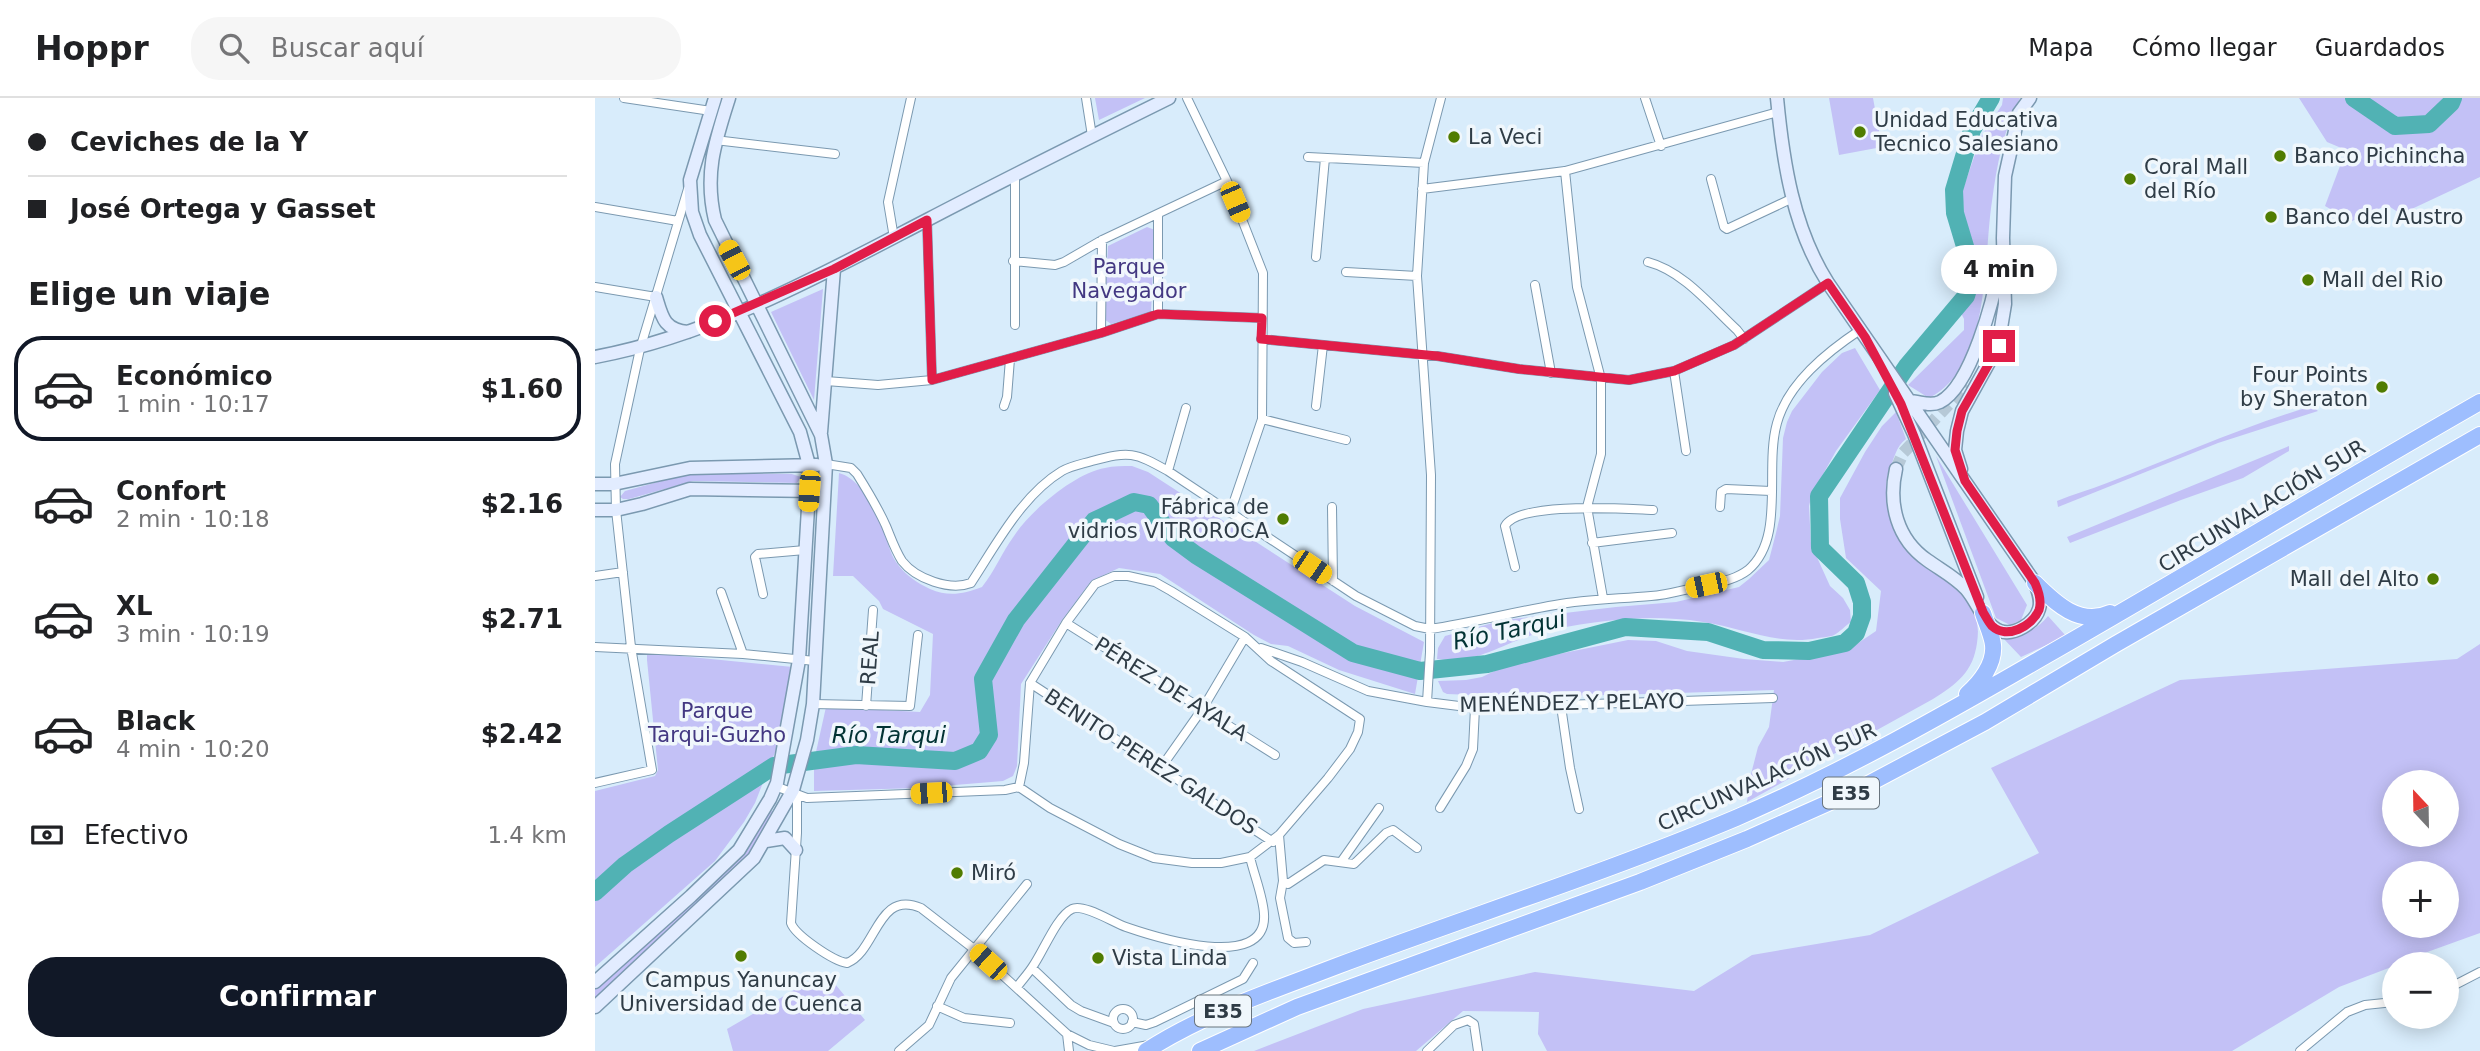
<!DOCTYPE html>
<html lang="es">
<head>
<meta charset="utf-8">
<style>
	:root { --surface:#fff; --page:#f6f6f6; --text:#202124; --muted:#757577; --line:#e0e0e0; --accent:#111827 }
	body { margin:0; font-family:"DejaVu Sans",sans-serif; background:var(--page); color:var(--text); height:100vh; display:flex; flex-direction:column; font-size:26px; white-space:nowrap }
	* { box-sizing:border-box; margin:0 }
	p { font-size:23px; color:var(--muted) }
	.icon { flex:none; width:38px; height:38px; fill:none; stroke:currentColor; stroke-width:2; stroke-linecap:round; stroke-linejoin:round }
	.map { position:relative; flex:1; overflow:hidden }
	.drawer { display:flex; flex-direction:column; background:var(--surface); width:595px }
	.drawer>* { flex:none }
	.hud { display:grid; align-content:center; height:154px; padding:0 28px; background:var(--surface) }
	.needle { width:46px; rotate:338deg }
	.buttons { position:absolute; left:1787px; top:672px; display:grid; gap:14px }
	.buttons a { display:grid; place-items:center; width:77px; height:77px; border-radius:50%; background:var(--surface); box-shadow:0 4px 18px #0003; font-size:35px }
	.end { position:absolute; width:32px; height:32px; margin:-16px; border:9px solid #e11d48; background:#fff; box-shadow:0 0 0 4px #fff }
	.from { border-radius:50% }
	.bubble { position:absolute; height:49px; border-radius:24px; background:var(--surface); box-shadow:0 4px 18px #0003; font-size:23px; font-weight:700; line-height:49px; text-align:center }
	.car { position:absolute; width:21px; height:42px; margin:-21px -10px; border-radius:9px; box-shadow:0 0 5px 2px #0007; background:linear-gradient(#f5c518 24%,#345 0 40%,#f5c518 0 76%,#345 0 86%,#f5c518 0) }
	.hud b { display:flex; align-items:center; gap:24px; height:66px; font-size:26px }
	.hud b+b { border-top:2px solid var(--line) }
	.hud i { width:18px; height:18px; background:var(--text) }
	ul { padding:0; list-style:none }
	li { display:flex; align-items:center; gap:21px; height:105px; margin:0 14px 10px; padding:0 14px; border:4px solid transparent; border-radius:28px }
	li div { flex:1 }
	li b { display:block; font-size:26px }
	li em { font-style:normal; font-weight:700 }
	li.active { border-color:var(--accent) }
	li>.icon { width:63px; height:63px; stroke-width:1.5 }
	h2 { padding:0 28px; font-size:32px; line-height:84px }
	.pay { display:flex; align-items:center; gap:18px; height:77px; padding:0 28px; font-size:26px }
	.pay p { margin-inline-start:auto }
	.action { display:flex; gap:14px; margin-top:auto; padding:14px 28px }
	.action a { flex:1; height:80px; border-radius:28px; background:var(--accent); color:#fff; font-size:28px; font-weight:700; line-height:80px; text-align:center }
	header { display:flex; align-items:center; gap:42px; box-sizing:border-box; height:98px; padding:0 35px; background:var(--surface); border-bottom:2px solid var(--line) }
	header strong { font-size:33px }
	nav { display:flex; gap:38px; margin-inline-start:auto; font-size:24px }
	.search { width:490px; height:63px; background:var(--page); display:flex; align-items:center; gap:18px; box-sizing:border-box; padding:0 24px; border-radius:28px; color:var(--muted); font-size:26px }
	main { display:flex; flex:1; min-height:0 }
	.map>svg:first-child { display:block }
</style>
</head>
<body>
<header>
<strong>Hoppr</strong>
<div class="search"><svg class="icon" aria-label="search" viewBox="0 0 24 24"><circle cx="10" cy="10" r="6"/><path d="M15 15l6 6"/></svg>Buscar aquí</div>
<nav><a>Mapa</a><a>Cómo llegar</a><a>Guardados</a></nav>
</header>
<main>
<section class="drawer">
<div class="hud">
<b><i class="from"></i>Ceviches de la Y</b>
<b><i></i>José Ortega y Gasset</b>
</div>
<h2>Elige un viaje</h2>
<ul>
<li class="active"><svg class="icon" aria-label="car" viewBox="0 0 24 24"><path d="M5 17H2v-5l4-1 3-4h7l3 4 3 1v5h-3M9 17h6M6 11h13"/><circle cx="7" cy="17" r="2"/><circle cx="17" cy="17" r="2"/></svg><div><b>Económico</b><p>1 min · 10:17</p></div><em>$1.60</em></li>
<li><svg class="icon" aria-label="car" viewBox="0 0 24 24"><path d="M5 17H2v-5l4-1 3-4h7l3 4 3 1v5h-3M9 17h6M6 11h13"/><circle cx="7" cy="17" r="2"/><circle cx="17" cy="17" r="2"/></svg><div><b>Confort</b><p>2 min · 10:18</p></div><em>$2.16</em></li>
<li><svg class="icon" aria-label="car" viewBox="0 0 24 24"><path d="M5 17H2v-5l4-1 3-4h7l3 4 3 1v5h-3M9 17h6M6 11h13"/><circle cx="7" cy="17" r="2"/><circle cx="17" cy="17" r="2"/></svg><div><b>XL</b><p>3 min · 10:19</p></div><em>$2.71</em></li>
<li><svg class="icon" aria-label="car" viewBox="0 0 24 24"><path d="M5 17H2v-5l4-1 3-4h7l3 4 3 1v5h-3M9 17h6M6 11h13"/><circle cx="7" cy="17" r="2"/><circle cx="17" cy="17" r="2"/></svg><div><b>Black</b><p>4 min · 10:20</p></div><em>$2.42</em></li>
</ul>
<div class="pay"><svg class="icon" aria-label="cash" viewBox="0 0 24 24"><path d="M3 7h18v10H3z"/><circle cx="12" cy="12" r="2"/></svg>Efectivo<p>1.4 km</p></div>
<div class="action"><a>Confirmar</a></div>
</section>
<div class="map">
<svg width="1885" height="953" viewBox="0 0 1885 953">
	<rect width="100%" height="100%" fill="#d8ecfb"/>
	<!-- green -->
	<path fill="#c3c1f6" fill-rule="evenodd" d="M500,0H550L504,22Z
		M1234,0H1278L1287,49L1244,57Z
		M1408,0H1425C1408,33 1402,67 1397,103C1388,162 1396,269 1334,300L1313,287L1369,232V221L1360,203L1379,161L1370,125L1367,94L1386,39L1407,7Z
		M1704,0H1885V79L1806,116L1792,107L1757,123L1730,108L1751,52L1732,44Z
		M552,129L560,132L556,214L516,226L509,221L513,148Z
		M228,191L219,302L176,214Z
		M1260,250L1285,292L1241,353L1217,396L1214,408L1216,446L1235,488L1248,500L1255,512L1256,524C1250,528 1245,534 1239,537C1235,539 1228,539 1223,540C1183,548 1148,530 1108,524C1091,521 1072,520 1055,520C1019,521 979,526 944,535C907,545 883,567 842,561L843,550L850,538L909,522L1021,509L1081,504L1144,489L1154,481L1174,462L1181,435L1185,418L1188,340L1192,324L1197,313L1227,274L1247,255Z
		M1717,308L1723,313L1623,345L1463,409L1462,403C1478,396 1495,392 1512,385C1580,359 1647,329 1717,308Z
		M1301,314L1311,341C1301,348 1299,361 1294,373C1290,381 1292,389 1292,399C1293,411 1294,424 1302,434C1332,471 1391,487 1382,545C1378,574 1362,586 1338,601L1152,704L1155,680L1163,649L1174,629L1179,592C1070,595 961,601 852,596L848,594L843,583L871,582L887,579L914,566L1033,542L1061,543L1092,553L1149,561L1188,564L1253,552L1281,533L1286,493L1251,460L1245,421V400L1270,354L1287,328Z
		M1694,348V353L1648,380L1586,402L1475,445L1472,439Z
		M1341,358L1432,507L1426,522L1415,527L1401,520Z
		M537,368L553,374L760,508L829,544L820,596L744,572L693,548L676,546L659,537L565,476L524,470L496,483L467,522L426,586L422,668L418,678L408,683L324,690L219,693V663L231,609L325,614L335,597L338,536L288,511L284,503L258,478H238L244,375C266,381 283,413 289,434C293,444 295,455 301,464C309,476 322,485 335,491C354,499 368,496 387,489C400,473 407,454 419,438C435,413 480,375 510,370C518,368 528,368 537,368Z
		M96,375L197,376L206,379L202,385L98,383L34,401H28L25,399L30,393Z
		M1453,518L1471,538L1426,559L1408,540C1428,536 1440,534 1453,518Z
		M1885,546V835L1799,866V868L1744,889L1637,953H952L943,936L944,914L868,913L821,953H659L768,911L940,874L1099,893L1157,857L1275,837L1444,755L1396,670L1585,582L1862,561ZM1799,684H1852V737H1799ZM1799,775H1852V828H1799Z
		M55,555L198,569L184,644L160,705L149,724L120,763L0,869V693L60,678L63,672L52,562V556Z
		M176,713L181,715L153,759L0,903V889L148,756Z
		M230,874L270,922L233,953H138L132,931Z"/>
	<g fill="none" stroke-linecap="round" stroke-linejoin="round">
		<!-- river -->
		<path stroke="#51b2b4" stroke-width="18" d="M1759,0L1800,28L1834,26L1856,5L1858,0
			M0,794L30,767L74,736L179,668L261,657L360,663L384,653L394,637L388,581L421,522L499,423L539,404L554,407L578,440L601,457L758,555L825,573L892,566L1030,529L1113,534L1168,552L1214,553L1250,545L1261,535L1267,518V504L1261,485L1225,450L1224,398L1312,268L1371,198L1378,175L1360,115L1359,92L1377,32L1396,0"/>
		<!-- secondary-tunnel -->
		<path stroke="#b6c9d7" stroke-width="12" stroke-dasharray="12 6" stroke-linecap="butt" d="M1301,371L1308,355L1372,287"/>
		<!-- street casing -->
		<g stroke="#7b99b0" stroke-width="10">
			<path id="street" d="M29,0L116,13
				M491,0L497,38
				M592,0L632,83L668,175L667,321L635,415
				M1050,0L1066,48
				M120,42L240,56
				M713,59L829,65
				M970,73L982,189L1006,281V356L992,409L1008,500
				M420,77V227
				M1116,81L1129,129L1132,131L1198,100
				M827,91L970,73L1183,14
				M0,109L83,123
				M332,122L337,282
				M299,140L293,104L316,0
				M721,159L730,60
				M418,163L460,167L469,164L507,142L632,83
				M1053,164C1088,173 1116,208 1142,232L1149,241
				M751,174L822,178
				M940,187L956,275
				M0,189L61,199
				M563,216V117
				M506,235L507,142
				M666,241L842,258L924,271L1034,282L1079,273L1139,247L1233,185
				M1079,273L1091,353
				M231,283L283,287L337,282L506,235L563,216L667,220
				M409,308L412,299L415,261
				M721,308L728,247
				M667,321L751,342
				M231,366L256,370L262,376C272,392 283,410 291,428C296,440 300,452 307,463C321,481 355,493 376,485C401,447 427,397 467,373C476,368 487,366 497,363C535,353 539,354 573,373L761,498L820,528L835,531C877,525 918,514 960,507C992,501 1024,501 1056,498C1073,497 1091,491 1108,488C1124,484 1140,482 1153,472C1191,440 1169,371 1182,325C1193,285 1232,254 1265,232
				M573,373L591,310
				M737,409L738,483
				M1125,409L1126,394L1131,391L1176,393
				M997,445L1077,435
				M920,469L910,428C923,403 1031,411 1058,412
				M0,478L28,474
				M126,494L148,556
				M168,496L160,459L163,456L210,452
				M471,525L680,657
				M0,549L148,556L220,563
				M666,550L707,564L773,593L832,604L880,610L1178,600
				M435,585L678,744
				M832,604L835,554L836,377L822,178L829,65L846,0
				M218,606L315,608L323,537
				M271,608L278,512
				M966,608L975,670L984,711
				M565,671L608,610L650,539
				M0,685L57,672L36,549L21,412L20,366L45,251L93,91
				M180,688L212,700L410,692L424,689L455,710L524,746L559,760L597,765H626L655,759L684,737L733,680L755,651L763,634L765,621L676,563L650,539L576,493L560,484L533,478H519L500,486L471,525L435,585L429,665L424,689
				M202,697V735L196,825C200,837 238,863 252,865C282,853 282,791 326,810L379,851L472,936L494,947L519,953
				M845,710L871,668L878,651L880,610
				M684,737L688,783L693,786L729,762L759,766L791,735L798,732L822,750
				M746,764L784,710
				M688,783L685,800L693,840L699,845L711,844
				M437,870L476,907L486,913L519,925
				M422,889C427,882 433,876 438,868C448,854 462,818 477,811C488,805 519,825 531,829C560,839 673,875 669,816C668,798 659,777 655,759
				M1852,891L1885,874
				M342,908L369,920L415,925
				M518 921a10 10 0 1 1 20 0a10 10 0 1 1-20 0Z
				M537,924L551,927L560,924L648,881L658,865
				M472,936L474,953
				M304,953L334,927L356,880L432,786
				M520,953L554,947
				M832,953L859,927L873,922L879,926L883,953
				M1705,953L1752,914L1770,907L1799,904"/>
		</g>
		<!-- secondary casing -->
		<g stroke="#7b99b0" stroke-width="15">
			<path id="secondary" d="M1182,0C1188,64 1198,130 1233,185L1440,485C1443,493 1447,502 1444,511C1440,525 1419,538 1405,533C1389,527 1382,503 1371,491C1360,479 1346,472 1332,462C1302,441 1293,406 1301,371
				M61,199C67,219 69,232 93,234
				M0,259C118,237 226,177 332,122C412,80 493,40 574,0
				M1300,295L1319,336L1382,499
				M1314,303C1325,303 1334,309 1345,304C1376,288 1399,201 1404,168
				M226,334L239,171
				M1366,371L1360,352L1362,333L1367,313L1403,248L1410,206L1408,140L1410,78L1424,15L1435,0
				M0,386H19L95,370L222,367
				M0,412H21L47,406L95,391L222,393
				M171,743L190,740L201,752
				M0,884L96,798L144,752L175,701L182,685L204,562L214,393V367L205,334L105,137L97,114L95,82L120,0
				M0,909L159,760L198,692L212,642L218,606L231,366L226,337L120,122C109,76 120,44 134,0"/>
		</g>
		<!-- highway casing -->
		<g stroke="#fff" stroke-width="18">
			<path id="highway" d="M1440,485C1460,505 1485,529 1515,515
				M1372,596C1385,585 1400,566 1398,547C1397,537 1391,525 1388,515
				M551,953C610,915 677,893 742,868C875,818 1010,775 1141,720C1250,673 1350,616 1452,557C1597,474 1740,387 1885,304
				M605,953L702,909L1045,784L1152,741L1262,692L1390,624L1521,546L1885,337"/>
		</g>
		<!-- street -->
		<use href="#street" stroke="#fff" stroke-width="8"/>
		<!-- secondary -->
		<use href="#secondary" stroke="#e2ecff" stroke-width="12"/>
		<!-- highway -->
		<use href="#highway" stroke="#9ebefe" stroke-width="16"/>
	</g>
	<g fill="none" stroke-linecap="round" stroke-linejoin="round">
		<!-- route -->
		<path stroke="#e11d48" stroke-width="9" d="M120,223L239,171L332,122L337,282L506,235L563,216L667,220L666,241L842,258L924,271L1034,282L1079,273L1139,247L1233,185L1270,239L1306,306L1388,514C1391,519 1394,525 1397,528C1412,542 1437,528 1444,512C1447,503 1444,494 1440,485L1370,383L1360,352L1362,333L1367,313L1404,248"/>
	</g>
	<!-- markers -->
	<g fill="#507c01" stroke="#f0f7fc" stroke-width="2.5">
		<circle cx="1265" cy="34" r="7"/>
		<circle cx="859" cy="39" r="7"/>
		<circle cx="1685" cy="58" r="7"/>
		<circle cx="1535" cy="81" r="7"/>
		<circle cx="1676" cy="119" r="7"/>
		<circle cx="1713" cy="182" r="7"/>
		<circle cx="1787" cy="289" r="7"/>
		<circle cx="688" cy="421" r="7"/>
		<circle cx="1838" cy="481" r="7"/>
		<circle cx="362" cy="775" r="7"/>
		<circle cx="146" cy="858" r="7"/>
		<circle cx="503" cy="860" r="7"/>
	</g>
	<g text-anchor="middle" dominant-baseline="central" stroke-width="7" stroke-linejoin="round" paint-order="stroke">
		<!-- shield labels -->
		<g fill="#f0f7fc" stroke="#69747d" stroke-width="2">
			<rect x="1228" y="679.5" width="56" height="31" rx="5"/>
			<rect x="600" y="897.5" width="56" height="31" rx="5"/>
		</g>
		<g font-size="19" font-weight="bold" fill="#2f3c46">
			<text x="1256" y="695">E35</text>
			<text x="628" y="913">E35</text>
		</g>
		<!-- poi labels -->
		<g font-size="21" fill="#2f3c46" stroke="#f0f7fc" text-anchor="start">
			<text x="1279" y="22">Unidad Educativa<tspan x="1279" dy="24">Tecnico Salesiano</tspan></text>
			<text x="873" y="39">La Veci</text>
			<text x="1699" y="58">Banco Pichincha</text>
			<text x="1549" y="69">Coral Mall<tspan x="1549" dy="24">del Río</tspan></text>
			<text x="1690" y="119">Banco del Austro</text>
			<text x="1727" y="182">Mall del Rio</text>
			<text x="1773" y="277" text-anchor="end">Four Points<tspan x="1773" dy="24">by Sheraton</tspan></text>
			<text x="674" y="409" text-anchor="end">Fábrica de<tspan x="674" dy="24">vidrios VITROROCA</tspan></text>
			<text x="1824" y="481" text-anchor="end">Mall del Alto</text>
			<text x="376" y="775">Miró</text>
			<text x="517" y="860">Vista Linda</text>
			<text x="146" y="882" text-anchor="middle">Campus Yanuncay<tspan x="146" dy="24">Universidad de Cuenca</tspan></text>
		</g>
		<!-- park labels -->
		<g font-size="21" fill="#433882" stroke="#f0f7fc">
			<text x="534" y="169">Parque<tspan x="534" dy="24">Navegador</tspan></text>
			<text x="122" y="613">Parque<tspan x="122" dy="24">Tarqui-Guzho</tspan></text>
		</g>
		<!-- street labels -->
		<g font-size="21" fill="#2f3c46" stroke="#f0f7fc">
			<text transform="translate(1667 408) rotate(-31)">CIRCUNVALACIÓN SUR</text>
			<text transform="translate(275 560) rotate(-86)">REAL</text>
			<text transform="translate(576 591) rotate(32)">PÉREZ DE AYALA</text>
			<text transform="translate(977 605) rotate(-1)">MENÉNDEZ Y PELAYO</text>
			<text transform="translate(556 664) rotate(33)">BENITO PEREZ GALDOS</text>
			<text transform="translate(1172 679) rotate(-24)">CIRCUNVALACIÓN SUR</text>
		</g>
		<!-- water labels -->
		<g font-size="23" font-style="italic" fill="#023334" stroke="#f0f7fc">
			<text transform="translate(914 532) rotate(-12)">Río Tarqui</text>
			<text x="294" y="637">Río Tarqui</text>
		</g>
	</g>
</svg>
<div class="buttons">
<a><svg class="needle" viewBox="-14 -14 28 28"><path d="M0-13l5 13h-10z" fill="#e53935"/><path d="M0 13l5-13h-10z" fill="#757577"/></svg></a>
<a>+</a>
<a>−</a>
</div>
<i class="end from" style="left:120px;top:223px"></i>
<i class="end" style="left:1404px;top:248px"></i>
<div class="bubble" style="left:1346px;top:147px;width:116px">4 min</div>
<i class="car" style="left:640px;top:104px;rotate:157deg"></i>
<i class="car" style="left:139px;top:162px;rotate:332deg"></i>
<i class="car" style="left:214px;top:393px;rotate:184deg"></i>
<i class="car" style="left:717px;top:469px;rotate:124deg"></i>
<i class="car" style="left:1111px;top:487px;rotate:258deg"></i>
<i class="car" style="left:336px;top:695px;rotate:267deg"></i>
<i class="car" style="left:393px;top:864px;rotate:312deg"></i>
</div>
</main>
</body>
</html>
